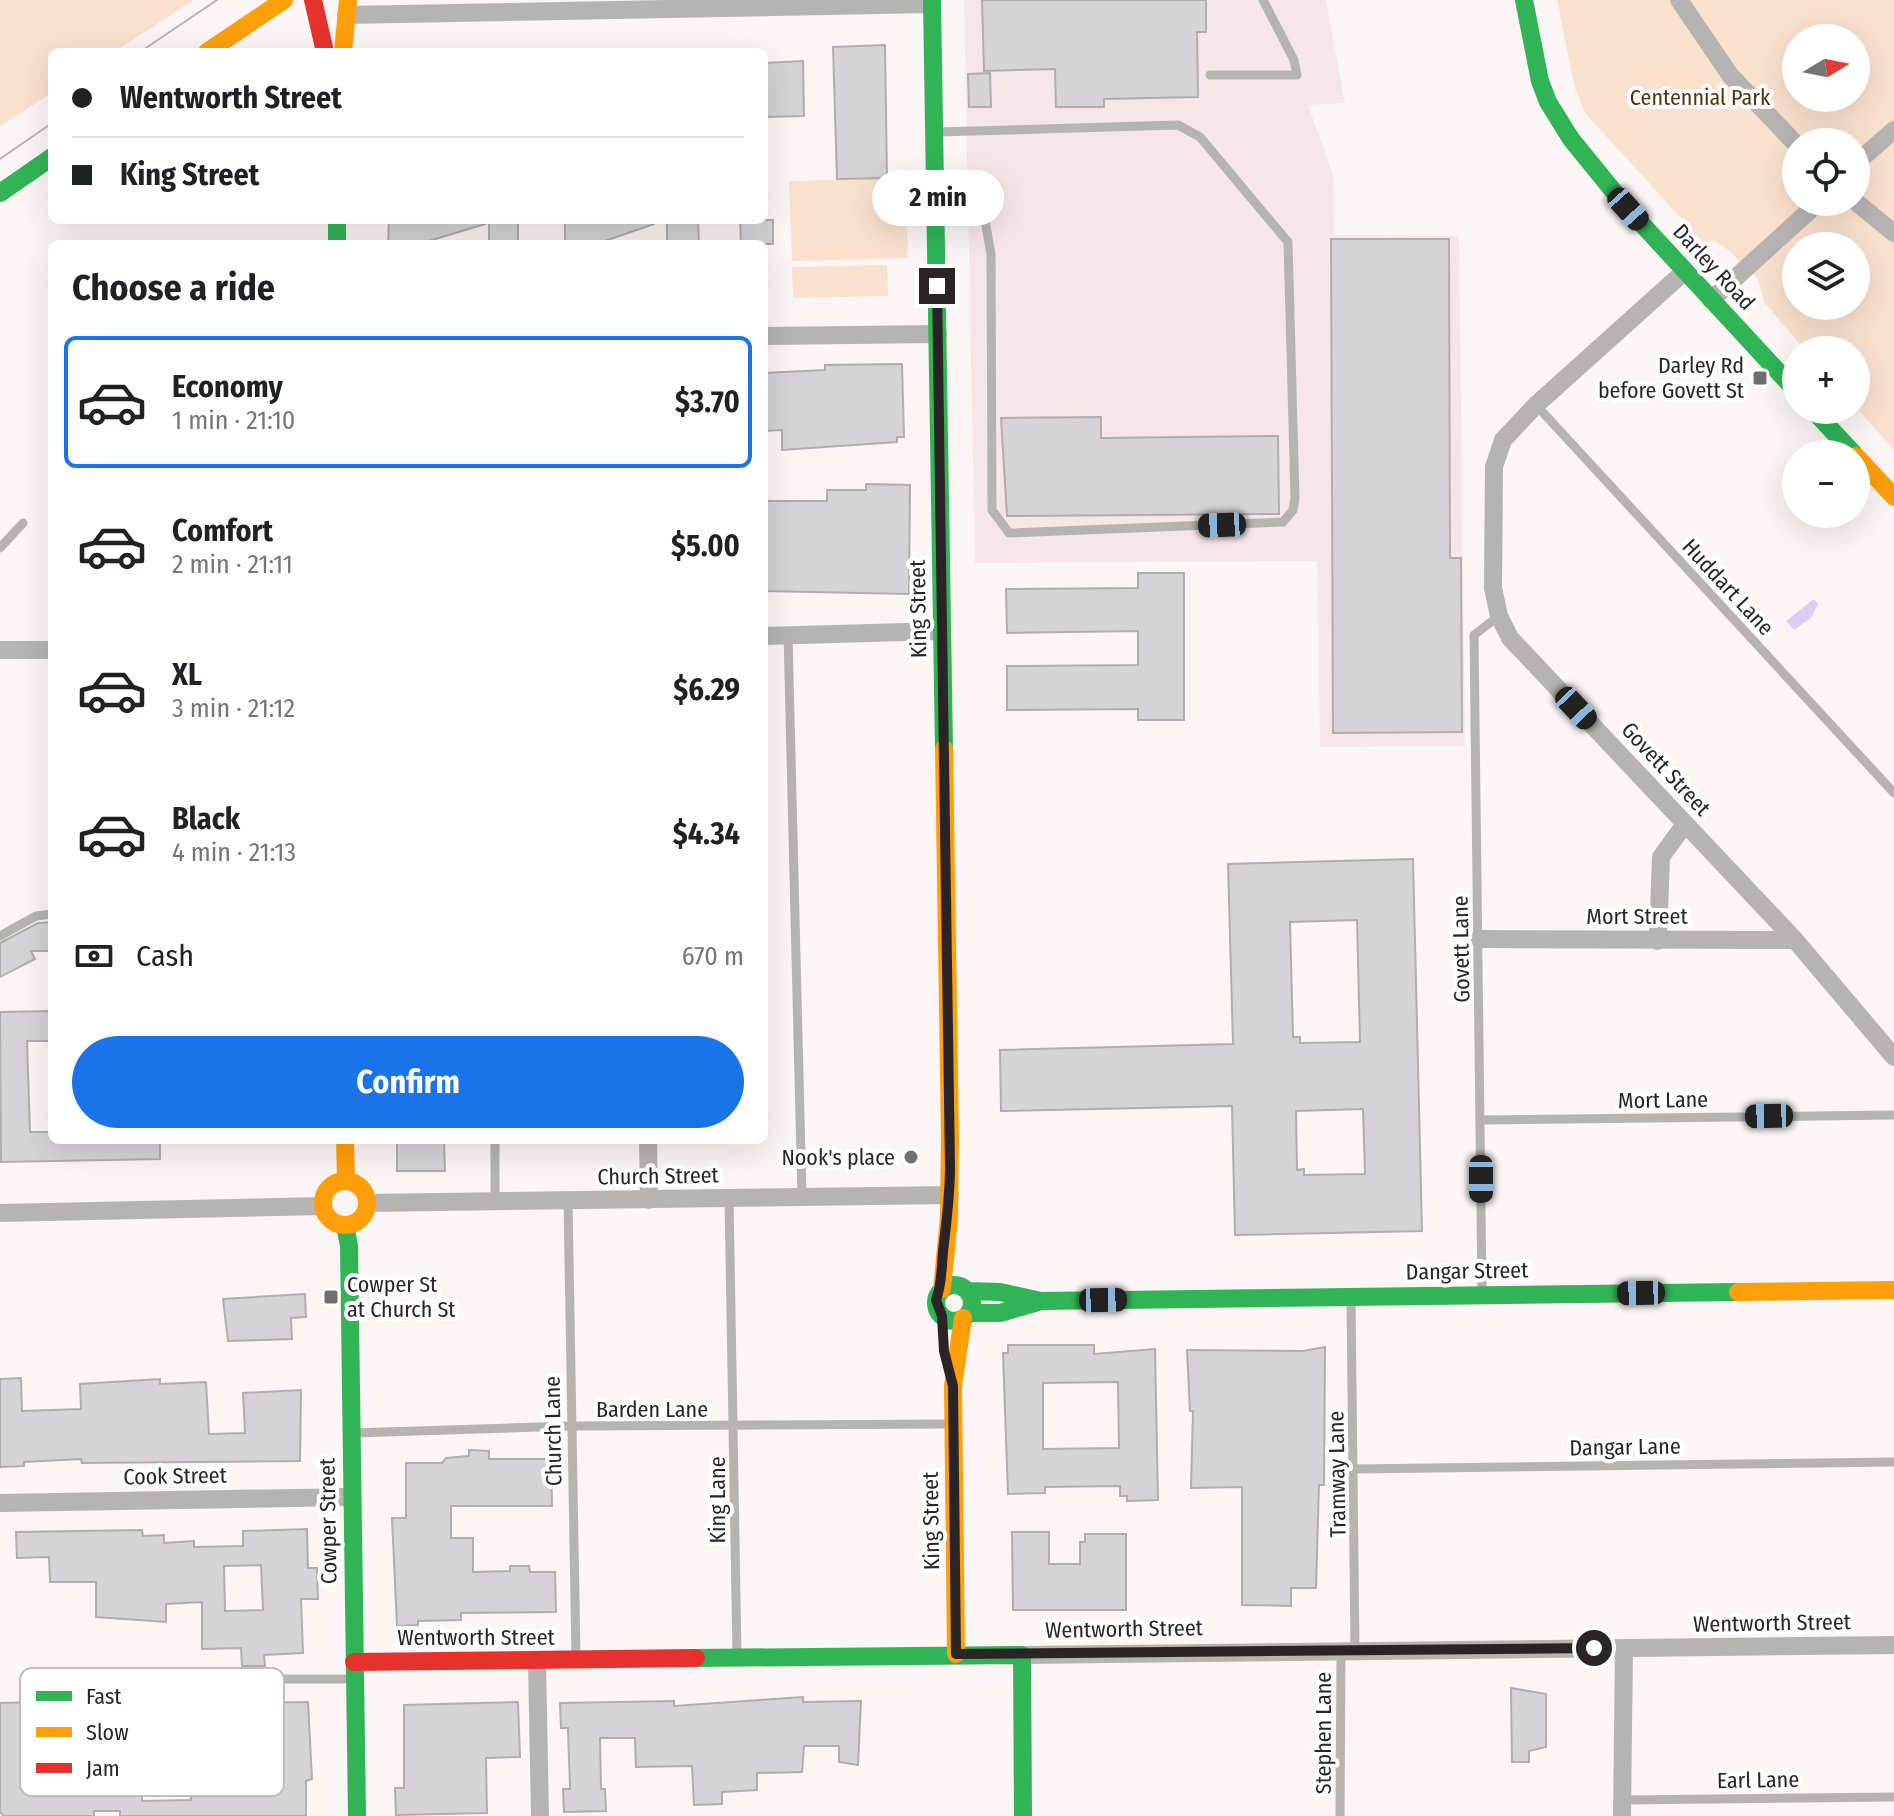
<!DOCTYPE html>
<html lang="en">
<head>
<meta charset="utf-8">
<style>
	:root { --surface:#fff; --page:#f2f2f2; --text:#202124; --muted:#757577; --line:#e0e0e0; --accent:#1a73e8 }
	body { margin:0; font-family:"Fira Sans Condensed",sans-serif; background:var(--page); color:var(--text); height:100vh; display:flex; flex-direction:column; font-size:30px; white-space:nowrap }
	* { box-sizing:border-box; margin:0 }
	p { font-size:26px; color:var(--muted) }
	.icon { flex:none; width:44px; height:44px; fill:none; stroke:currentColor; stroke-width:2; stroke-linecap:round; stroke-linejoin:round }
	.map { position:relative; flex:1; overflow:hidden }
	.panel { position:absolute; left:48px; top:240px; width:720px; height:904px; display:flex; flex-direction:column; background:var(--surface); border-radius:12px; box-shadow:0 8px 32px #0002 }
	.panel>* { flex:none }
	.hud { position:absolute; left:48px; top:48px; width:720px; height:176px; border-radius:12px; box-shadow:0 8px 32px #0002; display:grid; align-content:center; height:176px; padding:0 24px; background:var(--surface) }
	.needle { width:52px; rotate:80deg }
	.tools { position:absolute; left:1782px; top:24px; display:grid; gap:16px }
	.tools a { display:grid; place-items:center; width:88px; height:88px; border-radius:50%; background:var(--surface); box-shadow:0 8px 32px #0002; font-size:40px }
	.end { position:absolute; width:36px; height:36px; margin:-18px; border:10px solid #2b2426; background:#fff; box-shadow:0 0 0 4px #fff }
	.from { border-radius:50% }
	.bubble { position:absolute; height:56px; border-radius:28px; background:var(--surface); box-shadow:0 8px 32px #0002; font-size:26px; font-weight:700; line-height:56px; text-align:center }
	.car { position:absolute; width:24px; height:48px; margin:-24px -12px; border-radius:10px; box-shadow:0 0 6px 2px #0007; background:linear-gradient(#222 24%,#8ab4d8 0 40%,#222 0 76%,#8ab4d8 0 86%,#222 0) }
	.hud b { display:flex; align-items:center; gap:28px; height:76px; font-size:30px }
	.hud b+b { border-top:2px solid var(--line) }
	.hud i { width:20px; height:20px; background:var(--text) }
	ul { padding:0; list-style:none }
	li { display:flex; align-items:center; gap:24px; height:132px; margin:0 16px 12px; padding:0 8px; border:4px solid transparent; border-radius:12px }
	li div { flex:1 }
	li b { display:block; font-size:30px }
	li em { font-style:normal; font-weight:700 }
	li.active { border-color:var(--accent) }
	li>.icon { width:72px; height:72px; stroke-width:1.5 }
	h2 { padding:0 24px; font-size:36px; line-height:96px }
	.pay { display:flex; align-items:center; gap:20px; height:88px; padding:0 24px; font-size:30px }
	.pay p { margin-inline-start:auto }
	.primary-button { display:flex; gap:16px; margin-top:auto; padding:16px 24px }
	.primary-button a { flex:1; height:92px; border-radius:48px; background:var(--accent); color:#fff; font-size:32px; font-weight:700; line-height:92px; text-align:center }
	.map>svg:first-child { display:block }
</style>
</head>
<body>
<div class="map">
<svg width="1894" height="1816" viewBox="0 0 1894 1816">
	<rect width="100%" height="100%" fill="#fbf5f6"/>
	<!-- built -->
	<path fill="#f5e6ea" d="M964,0H1326L1345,103L1308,105L1333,175L1335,235L1459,236L1465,746L1320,747L1317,561L975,563Z"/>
	<!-- green -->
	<path fill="#fae1cd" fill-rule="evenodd" d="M0,0H194L114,52H52V93L0,126Z
		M1557,0H1894V450L1856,407V350H1805L1764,302L1758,279L1726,248L1715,241H1702L1585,113L1575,89ZM1796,38H1856V98H1796ZM1796,142H1856V202H1796ZM1796,246H1856V306H1796Z
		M905,178L908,258L792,261L789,181Z
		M887,265L888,296L793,298L792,267Z"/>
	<!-- water -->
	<path fill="#d9cef7" d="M1814,599L1818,604L1811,618L1794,630L1786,621Z"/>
	<!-- building -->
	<path fill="#d7d2d5" stroke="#b1acae" stroke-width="2" fill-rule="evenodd" d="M982,0H1206V32H1197L1198,97L1104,99V107H1056L1055,69L984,71Z
		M885,45L887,178L837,179L833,47Z
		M803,61L804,116L764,117V63Z
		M990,73L991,107H969L968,74Z
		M389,220H484L485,224L419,244H388Z
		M489,220H518V244H489Z
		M565,220H653L654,224L596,244H565Z
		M667,220H698L699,243L667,244Z
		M740,220H773V244H741Z
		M1331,239H1449L1450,558H1461L1462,732L1333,733Z
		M902,364L904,437H897V442L782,450V430L764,431V373L825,370V365Z
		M1101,417V438L1278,436L1279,514L1007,516L1001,418Z
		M866,484L910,485L909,594L764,591V501H827V490H866Z
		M1138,573H1184V720H1138V709L1007,710V666L1138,665V631L1007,633L1006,589L1138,588Z
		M1413,859L1422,1231L1235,1235L1232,1106L1001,1111L1000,1050L1233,1044L1228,864ZM1357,920L1360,1042L1300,1043V1037H1293L1290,922ZM1363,1109L1365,1174L1304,1175V1169L1297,1170L1296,1111Z
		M52,922V951H31L35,959L0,977V943L38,923Z
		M52,1011V1041H27L30,1132H52V1140H160V1159L1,1162L0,1012Z
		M397,1140H444L445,1171H397Z
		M305,1294L306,1317L291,1318L292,1339L228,1341L223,1299Z
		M1008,1345H1094V1354L1155,1349L1158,1500L1127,1501V1496H1120V1486L1045,1487V1493L1008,1494L1003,1353H1008ZM1118,1382L1119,1448L1043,1449V1383Z
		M1325,1347L1324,1485H1319L1316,1588H1291V1606L1242,1605V1487L1191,1488L1193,1411H1190L1187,1350L1303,1351Z
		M21,1378L22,1411L81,1409L80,1384L160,1379V1384L206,1382L209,1434L245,1433L243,1393L301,1390L300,1461L82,1463L81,1459L24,1462V1466L0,1467V1379Z
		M469,1450L489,1451V1459H551L552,1506H451V1538H473V1572L510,1571V1566H529L530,1572H555L556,1612L461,1613V1620L418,1621V1625L397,1626L392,1518H406V1463H442L446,1458L469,1456Z
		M307,1529L308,1568H317L318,1599H301L303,1653L264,1655L265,1666H242L241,1648L202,1649V1602L166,1604V1622L96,1617V1582H50L49,1557L17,1558L16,1532L142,1530L143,1536L164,1535V1543L194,1541V1547L243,1546V1531ZM261,1565L263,1610L225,1611L224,1566Z
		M1012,1532H1049V1564H1080V1542H1085V1534H1126V1610H1013Z
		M1511,1688L1546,1694V1747L1529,1751V1762H1512Z
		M180,1694V1698H208V1709L252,1710L254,1703L308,1702L312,1779L306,1781V1816H120V1811H94V1816H4L0,1812V1703L128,1700L127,1695ZM190,1727L191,1800L142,1801V1773H136L135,1728Z
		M803,1697V1702L861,1701L858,1765L839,1762V1746H804L802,1772L757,1773V1790L722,1792V1804L694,1805L692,1766L636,1767L635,1738H600L601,1789H605L606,1811L564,1812L563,1789H570L568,1728H561L560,1703L674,1701V1706Z
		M518,1702L520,1757L486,1758L487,1813L396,1815L395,1788H404V1705Z"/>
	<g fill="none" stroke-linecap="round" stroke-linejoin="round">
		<!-- lane -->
		<path stroke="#b6b3b2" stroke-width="9" d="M1210,75H1297L1294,60L1263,0
			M938,132L1178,125L1200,137L1288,242L1295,498L1293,510L1283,522L1009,533L992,510L991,254L982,204L940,205
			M1536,405L1894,793
			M0,548L23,523
			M788,635L802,1197
			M0,936L36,916L52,914
			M1481,1120L1894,1115
			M495,1140V1202
			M729,1198L737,1655
			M568,1201L576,1657
			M1482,1292L1474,635L1499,616
			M1351,1300L1355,1650
			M353,1433L571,1426L950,1424
			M1356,1469L1894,1462
			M115,1679H352
			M1622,1800L1894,1797
			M1340,1816L1341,1651"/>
		<!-- street -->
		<path stroke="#b6b3b2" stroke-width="18" d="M1679,0L1730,75L1796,144
			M346,15L932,4
			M1856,163L1894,130
			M1856,202L1894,233
			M1685,271L1536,405L1503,440L1494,467L1493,588L1499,616L1510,638L1795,940L1894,1057
			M1711,300L1819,202
			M764,336L938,334
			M764,636L942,631
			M0,650H52
			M1479,939L1795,940
			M1658,941L1661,857L1685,824
			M648,1140L649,1200
			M367,1203L950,1195
			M0,1213L323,1206
			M0,1503L351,1497
			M1022,1655L1894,1645
			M537,1661L540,1816
			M1622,1816L1624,1648"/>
		<!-- fast -->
		<path stroke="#30b455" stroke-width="18" d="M932,0L944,749
			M1524,0L1540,81L1548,102L1571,139L1628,209L1796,391
			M0,193L52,157
			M337,220V244
			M1813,410L1854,454
			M345,1225L349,1246L357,1816
			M936 1303a18 18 0 1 1 36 0a18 18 0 1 1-36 0Z
			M968,1291L1000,1292L1041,1301L1738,1292
			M969,1313H1000L1038,1302
			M696,1658L1022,1655L1023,1816"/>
		<!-- slow -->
		<path stroke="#ff9f0a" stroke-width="18" d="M207,52L284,0
			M343,52L348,0
			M1856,456L1894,497
			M345,1140L346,1181
			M323 1203a22 22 0 1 1 44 0a22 22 0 1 1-44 0Z
			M942,1289L949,1217L950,1138L944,749
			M1738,1292L1894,1290
			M956,1654L953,1386L963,1318"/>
		<!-- jam -->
		<path stroke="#e5322d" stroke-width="18" d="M313,0L325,52
			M354,1662L696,1658"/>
		<!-- tram -->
		<path stroke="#b8b4b5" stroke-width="2" d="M140,52L217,0
			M0,159L52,123"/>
	</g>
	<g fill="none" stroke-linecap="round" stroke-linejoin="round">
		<!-- route -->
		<path stroke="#2b2426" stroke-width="10" d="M937,286L950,1167C950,1194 947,1217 944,1243C941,1264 943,1281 936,1300L942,1316L944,1351L953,1386L956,1654L1594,1648"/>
	</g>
	<!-- markers -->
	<g fill="#746d6f" stroke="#fff" stroke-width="3">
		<rect x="1752" y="370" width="16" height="16" rx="4"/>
		<circle cx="911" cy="1157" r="8"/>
		<rect x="323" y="1289" width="16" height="16" rx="4"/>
	</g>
	<g text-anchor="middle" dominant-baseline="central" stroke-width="8" stroke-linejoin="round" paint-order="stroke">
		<!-- park labels -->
		<g font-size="22" fill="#51320f" stroke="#fff">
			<text x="1700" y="97">Centennial Park</text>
		</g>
		<!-- street labels -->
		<g font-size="22" fill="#2b2426" stroke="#fff">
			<text transform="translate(1714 267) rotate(47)">Darley Road</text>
			<text transform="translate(1728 587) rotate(47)">Huddart Lane</text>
			<text transform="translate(918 609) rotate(-91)">King Street</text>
			<text transform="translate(1666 769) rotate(47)">Govett Street</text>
			<text x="1637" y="916">Mort Street</text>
			<text transform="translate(1461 949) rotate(-91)">Govett Lane</text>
			<text transform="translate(1663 1100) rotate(-1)">Mort Lane</text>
			<text transform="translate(658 1176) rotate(-1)">Church Street</text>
			<text transform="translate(1467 1271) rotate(-1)">Dangar Street</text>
			<text x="652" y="1409">Barden Lane</text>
			<text transform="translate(553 1431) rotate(-91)">Church Lane</text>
			<text transform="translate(1625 1447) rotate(-1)">Dangar Lane</text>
			<text transform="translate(1337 1474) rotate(-91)">Tramway Lane</text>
			<text transform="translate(175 1476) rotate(-1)">Cook Street</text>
			<text transform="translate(717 1500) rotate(-90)">King Lane</text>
			<text transform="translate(328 1521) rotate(-91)">Cowper Street</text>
			<text transform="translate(931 1521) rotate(-91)">King Street</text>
			<text transform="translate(1772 1623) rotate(-1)">Wentworth Street</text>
			<text transform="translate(1124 1629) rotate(-1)">Wentworth Street</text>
			<text x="476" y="1637">Wentworth Street</text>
			<text transform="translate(1323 1733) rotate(-90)">Stephen Lane</text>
			<text transform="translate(1758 1780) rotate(-1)">Earl Lane</text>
		</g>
		<!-- poi labels -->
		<g font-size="22" fill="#2b2426" stroke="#fff" text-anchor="end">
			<text x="1744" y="365">Darley Rd<tspan x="1744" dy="25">before Govett St</tspan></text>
			<text x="895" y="1157">Nook's place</text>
			<text x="347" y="1284" text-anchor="start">Cowper St<tspan x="347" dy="25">at Church St</tspan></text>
		</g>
	</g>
	<!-- legend -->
	<rect x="20" y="1668" width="264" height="128" rx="12" fill="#fff" stroke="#bfbdbe" stroke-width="2"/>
	<rect x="36" y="1691" width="36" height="10" fill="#30b455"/>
	<rect x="36" y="1727" width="36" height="10" fill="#ff9f0a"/>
	<rect x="36" y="1763" width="36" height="10" fill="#e5322d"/>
	<g font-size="22" fill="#2b2426">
		<text x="86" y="1704">Fast</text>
		<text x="86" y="1740">Slow</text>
		<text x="86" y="1776">Jam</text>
	</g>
</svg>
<div class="tools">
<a><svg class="needle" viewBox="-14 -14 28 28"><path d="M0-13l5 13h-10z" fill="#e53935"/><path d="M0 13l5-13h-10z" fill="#757577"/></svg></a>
<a><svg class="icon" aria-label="locate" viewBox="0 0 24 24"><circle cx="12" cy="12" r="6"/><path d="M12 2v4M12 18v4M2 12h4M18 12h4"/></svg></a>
<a><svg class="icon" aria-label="layers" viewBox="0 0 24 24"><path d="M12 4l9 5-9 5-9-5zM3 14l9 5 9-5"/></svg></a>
<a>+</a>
<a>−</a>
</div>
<i class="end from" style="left:1594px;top:1648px"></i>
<i class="end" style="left:937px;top:286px"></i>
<div class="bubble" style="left:872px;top:170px;width:132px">2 min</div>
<i class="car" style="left:1628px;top:209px;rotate:138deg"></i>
<i class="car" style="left:1222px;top:525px;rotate:268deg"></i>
<i class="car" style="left:1576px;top:708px;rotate:137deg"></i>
<i class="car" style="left:1769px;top:1116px;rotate:269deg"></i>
<i class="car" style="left:1481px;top:1179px;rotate:180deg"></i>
<i class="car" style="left:1641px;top:1293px;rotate:269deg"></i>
<i class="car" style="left:1103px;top:1300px;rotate:89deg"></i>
<div class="hud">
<b><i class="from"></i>Wentworth Street</b>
<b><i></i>King Street</b>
</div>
<section class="panel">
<h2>Choose a ride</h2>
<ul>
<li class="active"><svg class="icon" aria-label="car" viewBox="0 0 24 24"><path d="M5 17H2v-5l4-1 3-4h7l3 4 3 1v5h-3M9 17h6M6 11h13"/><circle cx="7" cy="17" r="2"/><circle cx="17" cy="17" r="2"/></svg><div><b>Economy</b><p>1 min · 21:10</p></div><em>$3.70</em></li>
<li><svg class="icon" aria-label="car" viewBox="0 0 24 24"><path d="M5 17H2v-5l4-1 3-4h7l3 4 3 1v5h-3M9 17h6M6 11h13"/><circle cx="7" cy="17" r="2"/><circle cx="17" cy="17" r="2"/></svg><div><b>Comfort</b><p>2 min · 21:11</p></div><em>$5.00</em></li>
<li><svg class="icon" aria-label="car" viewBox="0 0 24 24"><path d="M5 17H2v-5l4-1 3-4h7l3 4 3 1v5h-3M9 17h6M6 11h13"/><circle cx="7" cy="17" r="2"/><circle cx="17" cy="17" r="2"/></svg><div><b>XL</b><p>3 min · 21:12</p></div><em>$6.29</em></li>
<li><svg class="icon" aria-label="car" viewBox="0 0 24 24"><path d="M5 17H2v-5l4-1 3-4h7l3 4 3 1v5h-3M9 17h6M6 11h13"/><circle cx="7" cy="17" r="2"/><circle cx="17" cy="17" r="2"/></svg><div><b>Black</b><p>4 min · 21:13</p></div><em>$4.34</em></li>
</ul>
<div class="pay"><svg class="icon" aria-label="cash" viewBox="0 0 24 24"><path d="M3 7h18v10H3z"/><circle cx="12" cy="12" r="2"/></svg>Cash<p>670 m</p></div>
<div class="primary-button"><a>Confirm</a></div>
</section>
</div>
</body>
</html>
